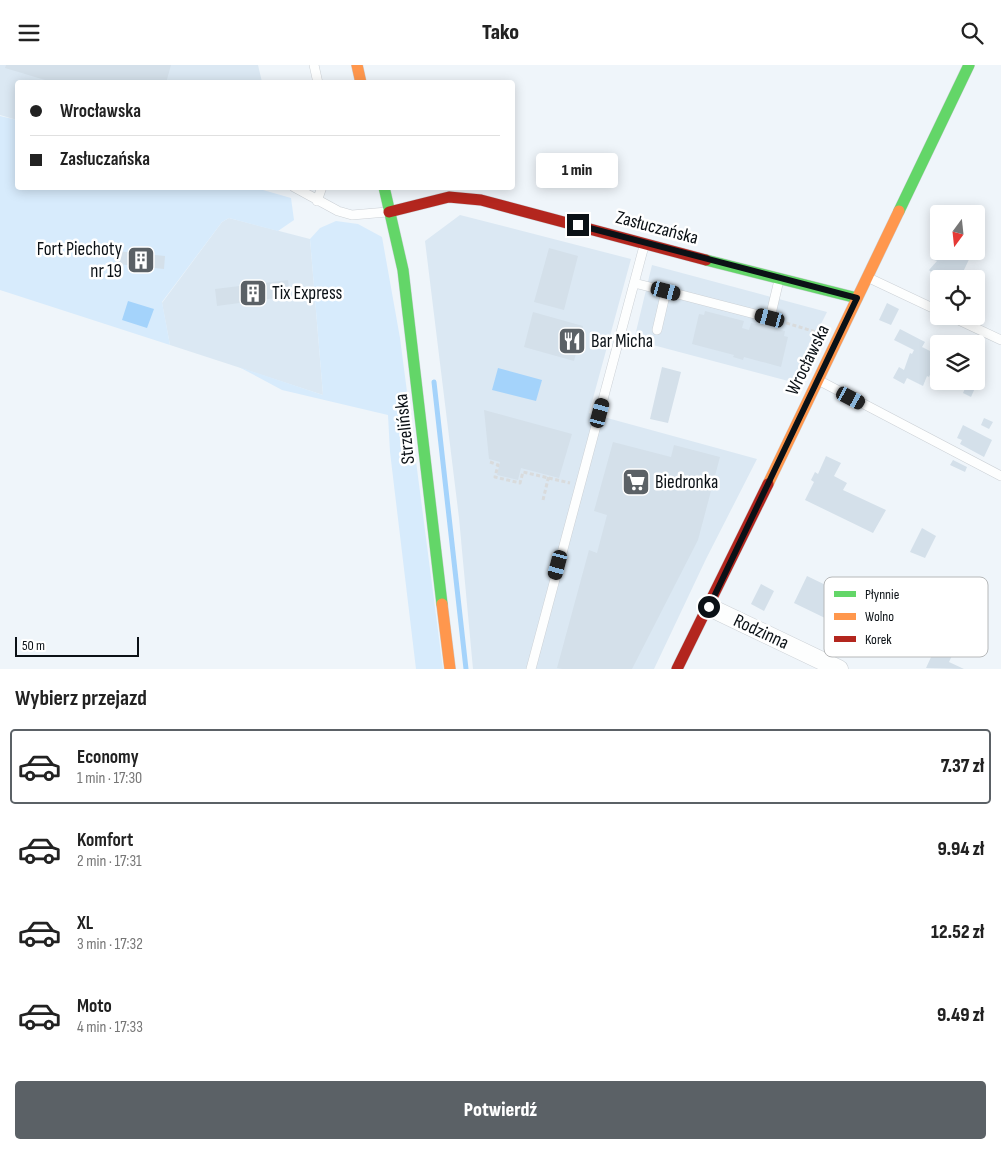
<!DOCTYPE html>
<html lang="pl">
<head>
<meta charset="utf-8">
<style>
	:root { --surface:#fff; --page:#f2f2f2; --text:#222; --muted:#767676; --line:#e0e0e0; --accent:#5b6166 }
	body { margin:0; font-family:"Sofia Sans Condensed",sans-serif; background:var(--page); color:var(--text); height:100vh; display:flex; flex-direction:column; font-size:19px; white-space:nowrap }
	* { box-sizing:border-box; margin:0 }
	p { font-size:16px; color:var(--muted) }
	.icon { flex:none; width:28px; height:28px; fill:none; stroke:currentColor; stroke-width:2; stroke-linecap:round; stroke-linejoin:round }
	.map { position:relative; height:604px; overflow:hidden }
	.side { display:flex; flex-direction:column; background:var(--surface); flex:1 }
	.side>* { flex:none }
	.top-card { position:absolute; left:15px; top:15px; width:500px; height:110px; border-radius:5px; box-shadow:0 2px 12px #0003; display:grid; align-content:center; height:110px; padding:0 15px; background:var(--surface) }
	.needle { width:32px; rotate:195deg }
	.tools { position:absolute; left:930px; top:140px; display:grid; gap:10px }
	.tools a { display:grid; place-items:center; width:55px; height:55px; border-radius:5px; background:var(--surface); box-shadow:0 2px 12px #0003; font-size:25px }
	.scale { position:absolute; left:15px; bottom:12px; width:124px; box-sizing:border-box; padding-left:5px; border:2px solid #0b1116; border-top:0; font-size:14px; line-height:18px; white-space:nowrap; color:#0b1116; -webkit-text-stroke:4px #fff; paint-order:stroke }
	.end { position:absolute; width:22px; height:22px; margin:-11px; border:6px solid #0b1116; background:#fff; box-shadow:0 0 0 2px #fff }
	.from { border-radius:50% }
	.bubble { position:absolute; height:35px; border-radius:5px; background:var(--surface); box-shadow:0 2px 12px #0003; font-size:16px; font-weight:800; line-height:35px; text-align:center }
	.car { position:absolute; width:15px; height:30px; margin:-15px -8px; border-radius:6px; box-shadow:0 0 4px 1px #0007; background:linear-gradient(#222 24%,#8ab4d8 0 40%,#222 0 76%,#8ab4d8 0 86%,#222 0) }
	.top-card b { display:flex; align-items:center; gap:18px; height:48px; font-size:19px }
	.top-card b+b { border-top:1px solid var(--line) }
	.top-card i { width:12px; height:12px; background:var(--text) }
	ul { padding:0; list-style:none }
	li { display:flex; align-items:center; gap:15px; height:75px; margin:0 10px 8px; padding:0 5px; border:2px solid transparent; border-radius:5px }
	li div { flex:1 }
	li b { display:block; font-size:19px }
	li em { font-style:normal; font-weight:800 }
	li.active { border-color:var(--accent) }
	li>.icon { width:45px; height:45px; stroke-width:1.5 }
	h2 { padding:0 15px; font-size:22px; line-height:60px }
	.cta { display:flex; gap:10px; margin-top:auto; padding:10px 15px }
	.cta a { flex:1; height:58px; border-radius:5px; background:var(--accent); color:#fff; font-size:20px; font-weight:800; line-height:58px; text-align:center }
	header { display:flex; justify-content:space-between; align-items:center; height:65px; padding:0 15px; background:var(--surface); font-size:22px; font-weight:800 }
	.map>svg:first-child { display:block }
</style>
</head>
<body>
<header><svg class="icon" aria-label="menu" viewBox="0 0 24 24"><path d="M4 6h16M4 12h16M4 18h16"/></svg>Tako<svg class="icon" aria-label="search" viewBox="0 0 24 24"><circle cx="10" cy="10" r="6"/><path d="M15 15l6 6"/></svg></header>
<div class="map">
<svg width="1001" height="604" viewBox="0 0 1001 604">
	<rect width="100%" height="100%" fill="#eff5fa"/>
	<!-- built -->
	<path fill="#dbe8f3" d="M0,0H258L262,17L18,18L17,55L0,50Z
		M460,150L631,194L589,348L757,394L706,494L654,604H473L459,453L425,176Z
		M229,153L310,174L323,330L170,280L162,238L222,157Z
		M652,200L827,247L792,317L634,275Z"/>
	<!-- green -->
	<path fill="#d7ebfc" d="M0,51L17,55L18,122L256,123L291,133L294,155L278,166L229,153L222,157L162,237L170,280L0,225Z
		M336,156L358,159L382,172L400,273L443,604H416L390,387L388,350L282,325L239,302L323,330L310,174L320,163Z"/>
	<!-- water -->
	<path fill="#a4d3fb" d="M128,236L154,244L147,263L122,255Z
		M498,303L542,315L536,336L492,325Z"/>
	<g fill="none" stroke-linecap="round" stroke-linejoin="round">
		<!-- stream -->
		<path stroke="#a4d3fb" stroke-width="5" d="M434,317L466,604"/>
	</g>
	<!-- building -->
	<path fill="#d4e0ea" d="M6,0H171L166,18H55L5,3Z
		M549,183L578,191L564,245L534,237Z
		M118,186L165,191L164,204L117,199Z
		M938,186H973L963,207L967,209L963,214H939L929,205L937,196L934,195Z
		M288,215L290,231L217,241L215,224Z
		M887,238L899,244L891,260L879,255Z
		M705,246L744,256L742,263L749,265L751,258L785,266L784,271L788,272L781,302L744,292L743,295L733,292L734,290L692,279L699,249L704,250Z
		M533,247L583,261L574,296L524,282Z
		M900,264L925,277L922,282L938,290L929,312L927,311L923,321L907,313L904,319L893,313L899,302L904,305L910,288L912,289L914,285L894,275Z
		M662,302L681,307L668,358L650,354Z
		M967,319L975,323L971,332L963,328Z
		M484,345L572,369L559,413L521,403L518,415L497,410L500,397L489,394Z
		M984,353L993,357L989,364L981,360Z
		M963,360L992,375L984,392L960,379L962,375L957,373Z
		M613,377L671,392L674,380L720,392L698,475L632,604H562L557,603L589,485L597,488L607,450L594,446Z
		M826,391L841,398L834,411L847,418L843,425L886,445L873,468L805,435L814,417L811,415L815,407L818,409Z
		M953,395L967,402L965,407L950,400Z
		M922,463L936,471L925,493L910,487Z
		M807,511L838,526L825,553L794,538Z
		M761,519L774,526L764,546L751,539Z
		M941,572H947L957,580L949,597L964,604L926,603L932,590L930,589Z"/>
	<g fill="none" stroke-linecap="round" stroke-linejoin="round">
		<!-- lane casing -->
		<g stroke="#ccd1d6" stroke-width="10">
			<path id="lane" d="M314,0L318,18
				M294,122L338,146L352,150L387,147
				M317,136L322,122
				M869,213L939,246
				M634,218L666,226
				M950,251L1001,275
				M657,265L666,226L770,253L779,215
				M820,316L1001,411
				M531,604L644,181"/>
		</g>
		<!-- street casing -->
		<g stroke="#ccd1d6" stroke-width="19">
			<path id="street" d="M709,542L839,604"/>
		</g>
		<!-- fast casing -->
		<g stroke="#ccd1d6" stroke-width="12">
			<path id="fast" d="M384,122L403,205L442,539
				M899,146L969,0
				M706,195L857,233"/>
		</g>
		<!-- slow casing -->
		<g stroke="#ccd1d6" stroke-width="12">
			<path id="slow" d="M357,0L361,18
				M768,419L899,146
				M442,539L450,604"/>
		</g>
		<!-- jam casing -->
		<g stroke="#ccd1d6" stroke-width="12">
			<path id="jam" d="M389,147L449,132L481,135L706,195
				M677,604L768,419"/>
		</g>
		<!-- path -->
		<path stroke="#d9dbdc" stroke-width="3" stroke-dasharray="4 2.5" stroke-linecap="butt" d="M780,256L819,268
			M490,397L498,400L495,412L520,418L523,407L570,418
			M543,435L549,410"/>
		<!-- lane -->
		<use href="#lane" stroke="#fdfefe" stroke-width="9"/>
		<!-- street -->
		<use href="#street" stroke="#fdfefe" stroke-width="18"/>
		<!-- fast -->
		<use href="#fast" stroke="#63d668" stroke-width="11"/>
		<!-- slow -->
		<use href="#slow" stroke="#ff974d" stroke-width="11"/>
		<!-- jam -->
		<use href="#jam" stroke="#b3261e" stroke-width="11"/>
	</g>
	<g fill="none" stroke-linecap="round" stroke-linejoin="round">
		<!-- route -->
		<path stroke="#0b1116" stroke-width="6" d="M578,160L857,233L709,542"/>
	</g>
	<!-- icons -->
	<defs>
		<g id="building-square" transform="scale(1.4375)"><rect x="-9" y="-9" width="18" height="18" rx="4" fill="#5b6166" stroke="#fff"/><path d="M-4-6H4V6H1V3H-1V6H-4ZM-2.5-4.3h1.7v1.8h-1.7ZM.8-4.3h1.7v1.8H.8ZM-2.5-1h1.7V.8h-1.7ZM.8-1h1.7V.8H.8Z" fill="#fff"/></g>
		<g id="restaurant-square" transform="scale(1.4375)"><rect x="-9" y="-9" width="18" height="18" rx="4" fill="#5b6166" stroke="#fff"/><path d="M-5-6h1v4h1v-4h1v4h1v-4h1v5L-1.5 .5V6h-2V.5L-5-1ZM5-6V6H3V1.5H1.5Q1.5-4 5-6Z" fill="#fff"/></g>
		<g id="supermarket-square" transform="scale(1.4375)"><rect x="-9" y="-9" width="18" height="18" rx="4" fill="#5b6166" stroke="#fff"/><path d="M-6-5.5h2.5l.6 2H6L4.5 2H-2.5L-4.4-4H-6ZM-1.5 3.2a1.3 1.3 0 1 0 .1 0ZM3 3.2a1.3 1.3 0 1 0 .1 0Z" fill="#fff"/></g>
	</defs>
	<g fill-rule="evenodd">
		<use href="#building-square" x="141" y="195"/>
		<use href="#building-square" x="253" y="228"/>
		<use href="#restaurant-square" x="572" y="276"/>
		<use href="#supermarket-square" x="636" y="417"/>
	</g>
	<g text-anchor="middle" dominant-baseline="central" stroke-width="5" stroke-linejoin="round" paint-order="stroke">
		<!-- street labels -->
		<g font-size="19" fill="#0b1116" stroke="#fff">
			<text transform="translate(657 163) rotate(15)">Zasłuczańska</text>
			<text transform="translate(808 295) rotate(-64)">Wrocławska</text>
			<text transform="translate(405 364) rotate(-96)">Strzelińska</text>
			<text transform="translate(761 567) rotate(25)">Rodzinna</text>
		</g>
		<!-- poi labels -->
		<g font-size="19" fill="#0b1116" stroke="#fff" text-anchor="start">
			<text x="122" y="184" text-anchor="end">Fort Piechoty<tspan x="122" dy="22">nr 19</tspan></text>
			<text x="272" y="228">Tix Express</text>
			<text x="591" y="276">Bar Micha</text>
			<text x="655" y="417">Biedronka</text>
		</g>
	</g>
	<!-- legend -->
	<rect x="824" y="512" width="164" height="80" rx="8" fill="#fff" stroke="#b6b8b9" stroke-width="1"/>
	<rect x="834" y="526" width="22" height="6" fill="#63d668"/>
	<rect x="834" y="548" width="22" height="7" fill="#ff974d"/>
	<rect x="834" y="571" width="22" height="6" fill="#b3261e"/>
	<g font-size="14" fill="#0b1116">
		<text x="865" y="534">Płynnie</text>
		<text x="865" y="556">Wolno</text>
		<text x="865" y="579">Korek</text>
	</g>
</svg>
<div class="tools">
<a><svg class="needle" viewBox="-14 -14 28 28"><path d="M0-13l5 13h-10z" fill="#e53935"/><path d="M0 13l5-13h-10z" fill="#767676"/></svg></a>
<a><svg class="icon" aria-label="locate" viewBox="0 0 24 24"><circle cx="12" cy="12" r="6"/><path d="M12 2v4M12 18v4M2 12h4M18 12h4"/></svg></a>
<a><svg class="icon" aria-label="layers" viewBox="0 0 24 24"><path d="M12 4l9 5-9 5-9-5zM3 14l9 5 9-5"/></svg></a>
</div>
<div class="scale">50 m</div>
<i class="end from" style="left:709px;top:542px"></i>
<i class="end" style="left:578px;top:160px"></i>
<div class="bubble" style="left:536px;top:88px;width:82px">1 min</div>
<i class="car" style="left:666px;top:226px;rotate:105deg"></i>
<i class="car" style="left:770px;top:253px;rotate:285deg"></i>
<i class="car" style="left:851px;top:333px;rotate:118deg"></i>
<i class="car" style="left:600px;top:348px;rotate:15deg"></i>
<i class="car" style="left:558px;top:500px;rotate:195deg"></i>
<div class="top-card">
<b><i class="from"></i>Wrocławska</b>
<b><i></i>Zasłuczańska</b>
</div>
</div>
<section class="side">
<h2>Wybierz przejazd</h2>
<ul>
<li class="active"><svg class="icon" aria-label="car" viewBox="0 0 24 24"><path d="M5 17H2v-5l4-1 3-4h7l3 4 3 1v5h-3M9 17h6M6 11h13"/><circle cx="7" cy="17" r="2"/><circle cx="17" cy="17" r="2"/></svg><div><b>Economy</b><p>1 min · 17:30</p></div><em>7.37 zł</em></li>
<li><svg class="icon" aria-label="car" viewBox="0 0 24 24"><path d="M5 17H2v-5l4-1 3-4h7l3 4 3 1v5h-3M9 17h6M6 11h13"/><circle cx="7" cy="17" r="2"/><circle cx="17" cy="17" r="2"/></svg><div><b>Komfort</b><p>2 min · 17:31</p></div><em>9.94 zł</em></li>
<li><svg class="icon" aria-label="car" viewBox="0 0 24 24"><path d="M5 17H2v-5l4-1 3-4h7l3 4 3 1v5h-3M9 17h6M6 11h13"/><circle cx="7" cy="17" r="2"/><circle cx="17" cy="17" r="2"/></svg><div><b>XL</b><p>3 min · 17:32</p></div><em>12.52 zł</em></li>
<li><svg class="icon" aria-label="car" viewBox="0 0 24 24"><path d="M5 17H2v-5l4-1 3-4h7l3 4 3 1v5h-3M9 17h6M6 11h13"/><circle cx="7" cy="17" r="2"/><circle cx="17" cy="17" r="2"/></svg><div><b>Moto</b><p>4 min · 17:33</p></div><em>9.49 zł</em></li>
</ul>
<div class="cta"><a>Potwierdź</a></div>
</section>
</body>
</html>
